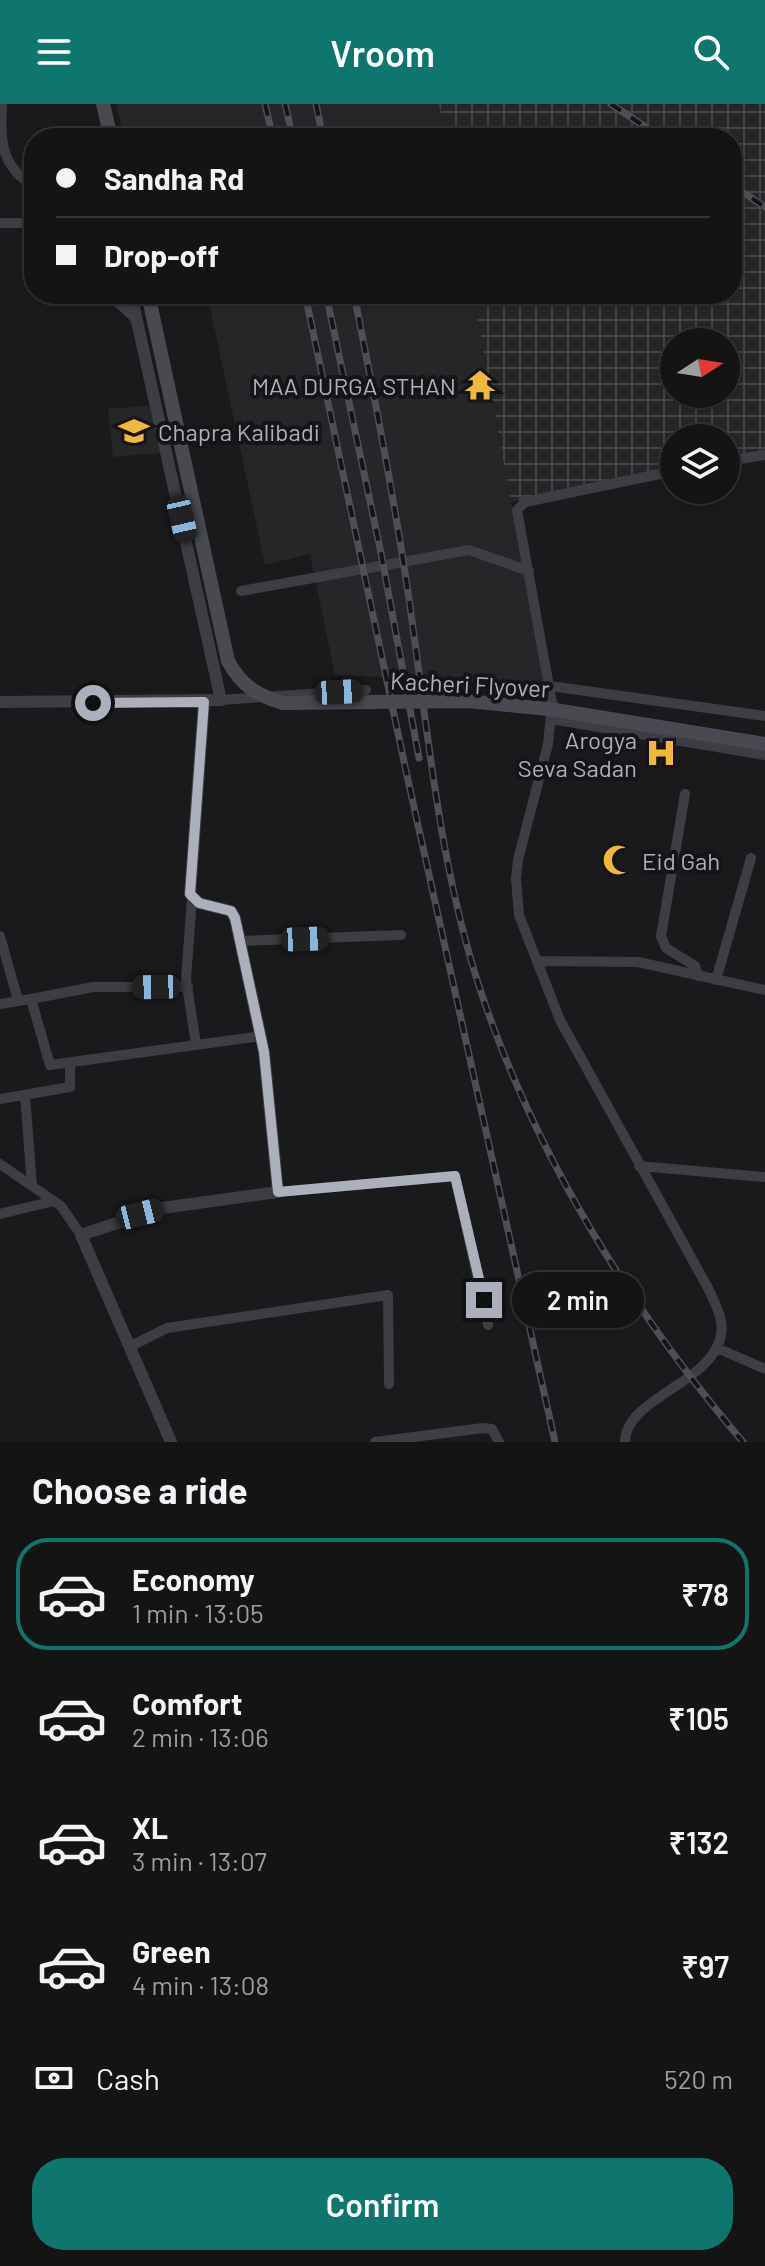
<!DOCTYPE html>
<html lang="en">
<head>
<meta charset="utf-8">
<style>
	:root { --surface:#141415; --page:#212122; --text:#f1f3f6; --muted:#9d9ea0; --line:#333334; --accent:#0f766e }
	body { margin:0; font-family:Barlow,sans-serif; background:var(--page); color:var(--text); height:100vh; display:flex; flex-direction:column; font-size:30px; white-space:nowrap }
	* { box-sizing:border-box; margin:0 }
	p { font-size:26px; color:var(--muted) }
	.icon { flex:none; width:44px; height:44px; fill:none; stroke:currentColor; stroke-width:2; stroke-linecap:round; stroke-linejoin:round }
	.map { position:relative; height:1338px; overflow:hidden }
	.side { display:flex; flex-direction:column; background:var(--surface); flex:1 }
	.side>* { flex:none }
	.hud { position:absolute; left:24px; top:24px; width:718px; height:176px; border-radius:32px; box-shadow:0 2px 6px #0004,0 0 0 2px var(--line); display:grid; align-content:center; height:176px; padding:0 32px; background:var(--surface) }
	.needle { width:52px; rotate:78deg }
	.controls { position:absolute; left:660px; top:224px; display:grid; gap:16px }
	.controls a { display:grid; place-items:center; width:80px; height:80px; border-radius:50%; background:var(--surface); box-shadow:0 2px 6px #0004,0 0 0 2px var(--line); font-size:40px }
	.end { position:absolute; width:36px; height:36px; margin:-18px; border:10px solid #acb0bb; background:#111; box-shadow:0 0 0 4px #111 }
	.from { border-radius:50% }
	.bubble { position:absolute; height:56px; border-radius:28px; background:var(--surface); box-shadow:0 2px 6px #0004,0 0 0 2px var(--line); font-size:26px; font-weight:600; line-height:56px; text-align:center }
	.car { position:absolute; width:24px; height:48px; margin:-24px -12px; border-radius:10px; box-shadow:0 0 6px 2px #0007; background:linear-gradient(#222 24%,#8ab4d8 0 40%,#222 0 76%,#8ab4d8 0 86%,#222 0) }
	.hud b { display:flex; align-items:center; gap:28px; height:76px; font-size:30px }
	.hud b+b { border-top:2px solid var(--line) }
	.hud i { width:20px; height:20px; background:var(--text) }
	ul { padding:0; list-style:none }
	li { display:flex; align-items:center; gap:24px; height:112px; margin:0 16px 12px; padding:0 16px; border:4px solid transparent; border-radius:32px }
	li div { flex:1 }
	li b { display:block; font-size:30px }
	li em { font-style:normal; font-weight:600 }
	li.active { border-color:var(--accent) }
	li>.icon { width:72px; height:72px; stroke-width:1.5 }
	h2 { padding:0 32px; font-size:36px; line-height:96px }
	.pay { display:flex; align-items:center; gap:20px; height:88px; padding:0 32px; font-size:30px }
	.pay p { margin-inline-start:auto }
	.button { display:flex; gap:16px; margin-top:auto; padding:16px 32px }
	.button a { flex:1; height:92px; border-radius:32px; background:var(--accent); color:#fff; font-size:32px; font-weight:600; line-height:92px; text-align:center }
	header { display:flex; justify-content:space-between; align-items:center; height:104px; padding:0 32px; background:var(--accent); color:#fff; font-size:36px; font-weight:600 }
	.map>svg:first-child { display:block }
</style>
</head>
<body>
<header><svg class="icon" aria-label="menu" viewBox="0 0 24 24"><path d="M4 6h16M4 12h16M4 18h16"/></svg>Vroom<svg class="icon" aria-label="search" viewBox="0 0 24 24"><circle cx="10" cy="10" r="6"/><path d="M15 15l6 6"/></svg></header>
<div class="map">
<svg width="765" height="1338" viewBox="0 0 765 1338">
	<defs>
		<pattern id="industrial-grid" width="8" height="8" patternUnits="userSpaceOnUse" patternTransform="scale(2)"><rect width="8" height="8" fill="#262629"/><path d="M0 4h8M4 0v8" fill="none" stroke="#434346"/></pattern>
	</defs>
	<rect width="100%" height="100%" fill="#1a1a1c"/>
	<!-- built -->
	<path fill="#262629" d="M116,0H439L445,34H124Z
		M207,190H473L544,581L335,571L310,450L265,461Z
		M156,301L160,349L113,353L108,305Z"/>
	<!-- industrial -->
	<path fill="url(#industrial-grid)" fill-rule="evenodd" d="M439,0H765V348L726,356V334H674V366L511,398L473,190H732V34H445ZM674,238H726V290H674Z"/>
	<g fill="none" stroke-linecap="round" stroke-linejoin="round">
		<!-- minor -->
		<path stroke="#3d3d43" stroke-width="10" d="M2,0C0,36 0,62 34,82
			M0,119H34
			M109,190L136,215
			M726,357L765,351
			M241,487L469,446L529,467
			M550,582L765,612
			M221,596L366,586
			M551,615L765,651
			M685,690L661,832L666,844L695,862L698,872
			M192,794L186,875L196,940
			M0,832L18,896
			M241,837L401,831
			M537,857L638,858L765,886
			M716,876L751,754
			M31,895L93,883H188
			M0,900L31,895L50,961L261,932
			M25,991L32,1082
			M0,995L70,983V958
			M0,1060L61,1102L81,1131
			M639,1062L765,1073
			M278,1088L455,1072L488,1221
			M0,1110L54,1097
			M129,1243L167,1224L388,1191L389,1280
			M717,1244L765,1265
			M375,1338L483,1324L492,1325L499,1338
			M625,1338C625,1294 713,1279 721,1231C724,1215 715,1199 708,1184L560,916L519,811L516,775L518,756L548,640L552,599L517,406L525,398L674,367"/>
		<!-- tertiary -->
		<path stroke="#3d3d43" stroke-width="12" d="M0,598L221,596L131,190
			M171,1338L81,1131L162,1104L278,1088L264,948L235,814L231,807L199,799L190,790L204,598"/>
		<!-- secondary -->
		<path stroke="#494a51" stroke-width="14" d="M103,0L111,34"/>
		<!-- rail casing -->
		<g stroke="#4e4f56" stroke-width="7">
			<path id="rail" d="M265,0L273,34
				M285,0L293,34
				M316,0L323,34
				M611,0L662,34
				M732,81L765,103
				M305,190L406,667L555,1338
				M326,190L381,449L419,654
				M354,190C374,291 394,393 409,495C428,627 439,764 482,891C537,1054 632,1207 743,1338"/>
		</g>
		<!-- rail -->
		<use href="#rail" stroke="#151517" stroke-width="4" stroke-dasharray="12" stroke-linecap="butt"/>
		<!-- secondary-bridge -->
		<path stroke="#494a51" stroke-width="14" d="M148,190L228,557C241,581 256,591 283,599L467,597L549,605L765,640"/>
	</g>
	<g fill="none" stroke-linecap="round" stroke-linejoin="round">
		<!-- route -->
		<path stroke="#acb0bb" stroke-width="10" d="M93,599L204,598L190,790L199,799L231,807L235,814L264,948L278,1088L455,1072L484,1196"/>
	</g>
	<!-- icons -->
	<defs>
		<g id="temple-bare" transform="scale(2.4)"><path d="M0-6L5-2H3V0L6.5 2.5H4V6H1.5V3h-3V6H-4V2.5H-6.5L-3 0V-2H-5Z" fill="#f0b93d" stroke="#151517" stroke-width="2.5" paint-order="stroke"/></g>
		<g id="school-bare" transform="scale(2.4)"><path d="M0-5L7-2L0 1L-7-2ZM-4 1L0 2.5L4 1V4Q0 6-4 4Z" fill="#f0b93d" stroke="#151517" stroke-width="2.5" paint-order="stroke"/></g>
		<g id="hospital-bare" transform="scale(2.4)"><path d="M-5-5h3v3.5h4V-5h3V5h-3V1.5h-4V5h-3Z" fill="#f0b93d" stroke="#151517" stroke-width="2.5" paint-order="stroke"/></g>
		<g id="mosque-bare" transform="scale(2.4)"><path d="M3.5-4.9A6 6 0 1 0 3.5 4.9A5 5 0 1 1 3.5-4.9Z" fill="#f0b93d" stroke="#151517" stroke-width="2.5" paint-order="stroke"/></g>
	</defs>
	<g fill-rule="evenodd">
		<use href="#temple-bare" x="480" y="281"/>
		<use href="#school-bare" x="134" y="327"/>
		<use href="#hospital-bare" x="661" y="649"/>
		<use href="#mosque-bare" x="618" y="756"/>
	</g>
	<g text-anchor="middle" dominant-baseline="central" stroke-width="8" stroke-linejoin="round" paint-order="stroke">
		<!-- poi labels -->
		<g font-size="24" fill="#acb0bb" stroke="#151517" text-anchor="end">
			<text x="456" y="281">MAA DURGA STHAN</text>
			<text x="158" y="327" text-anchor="start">Chapra Kalibadi</text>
			<text x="637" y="635">Arogya<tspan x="637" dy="28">Seva Sadan</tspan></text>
			<text x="642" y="756" text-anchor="start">Eid Gah</text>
		</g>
		<!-- street labels -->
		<g font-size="24" fill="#acb0bb" stroke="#151517">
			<text transform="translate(470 580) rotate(3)">Kacheri Flyover</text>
		</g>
	</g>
</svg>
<div class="controls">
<a><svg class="needle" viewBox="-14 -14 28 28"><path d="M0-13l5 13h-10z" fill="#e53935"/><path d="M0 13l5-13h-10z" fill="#9d9ea0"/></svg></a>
<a><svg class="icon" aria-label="layers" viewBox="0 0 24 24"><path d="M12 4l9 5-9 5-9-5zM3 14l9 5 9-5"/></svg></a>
</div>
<i class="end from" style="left:93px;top:599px"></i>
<i class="end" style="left:484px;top:1196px"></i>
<div class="bubble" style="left:512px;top:1168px;width:132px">2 min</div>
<i class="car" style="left:182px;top:415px;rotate:167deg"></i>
<i class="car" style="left:339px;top:588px;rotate:87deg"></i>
<i class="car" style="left:305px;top:835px;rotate:88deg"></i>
<i class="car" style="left:156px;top:883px;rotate:269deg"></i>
<i class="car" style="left:140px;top:1110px;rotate:76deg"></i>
<div class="hud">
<b><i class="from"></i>Sandha Rd</b>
<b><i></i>Drop-off</b>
</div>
</div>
<section class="side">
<h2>Choose a ride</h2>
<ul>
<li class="active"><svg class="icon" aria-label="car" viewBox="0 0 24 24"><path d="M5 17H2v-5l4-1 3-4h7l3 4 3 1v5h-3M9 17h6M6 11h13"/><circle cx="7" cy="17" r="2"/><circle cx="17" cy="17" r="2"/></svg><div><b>Economy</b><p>1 min · 13:05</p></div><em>₹78</em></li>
<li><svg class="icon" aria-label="car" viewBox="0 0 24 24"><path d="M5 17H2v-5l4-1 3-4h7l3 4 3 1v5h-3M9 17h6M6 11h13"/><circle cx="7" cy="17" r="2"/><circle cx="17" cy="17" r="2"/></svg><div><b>Comfort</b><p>2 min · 13:06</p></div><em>₹105</em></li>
<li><svg class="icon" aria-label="car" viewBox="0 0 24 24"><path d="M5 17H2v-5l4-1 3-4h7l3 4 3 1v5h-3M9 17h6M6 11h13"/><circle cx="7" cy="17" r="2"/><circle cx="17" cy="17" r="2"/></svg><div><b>XL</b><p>3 min · 13:07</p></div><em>₹132</em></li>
<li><svg class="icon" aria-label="car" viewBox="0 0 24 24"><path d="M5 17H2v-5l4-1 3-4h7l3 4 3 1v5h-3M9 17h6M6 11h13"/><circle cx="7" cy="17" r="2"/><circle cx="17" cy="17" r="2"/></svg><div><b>Green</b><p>4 min · 13:08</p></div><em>₹97</em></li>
</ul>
<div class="pay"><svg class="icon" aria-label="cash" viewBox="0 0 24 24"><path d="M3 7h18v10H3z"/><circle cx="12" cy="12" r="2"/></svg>Cash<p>520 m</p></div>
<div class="button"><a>Confirm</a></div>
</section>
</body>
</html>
